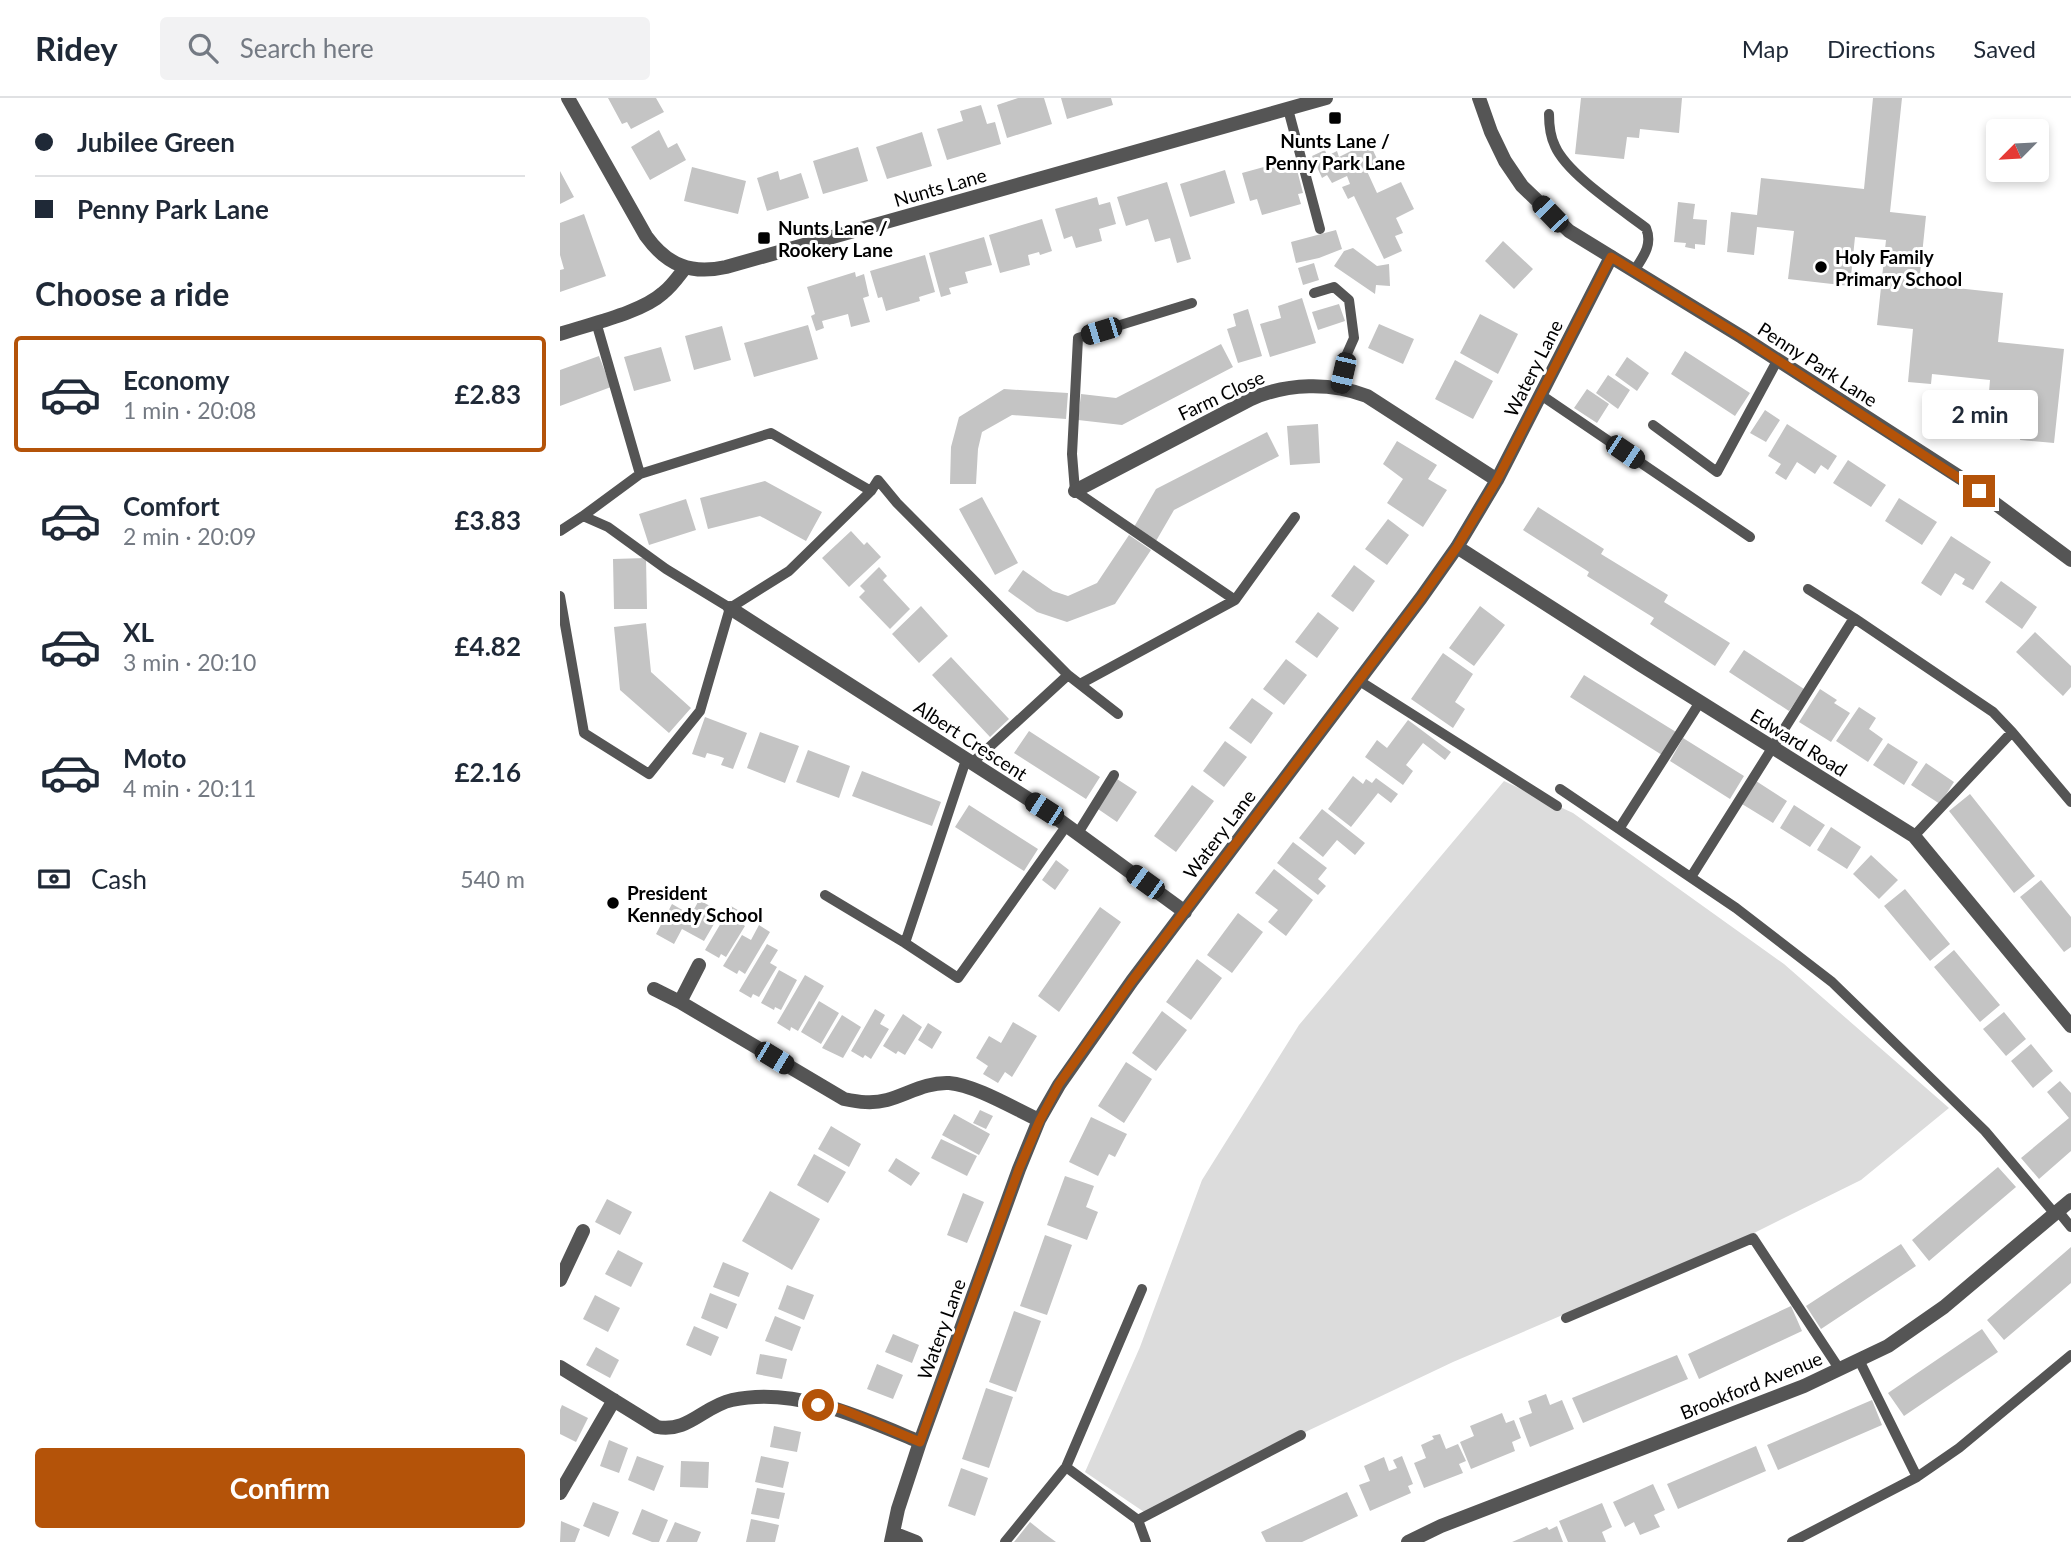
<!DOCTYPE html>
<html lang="en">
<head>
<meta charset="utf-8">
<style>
	:root { --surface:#fff; --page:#f2f2f3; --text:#1f2937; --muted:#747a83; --line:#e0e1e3; --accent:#b45309 }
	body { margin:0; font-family:Lato,sans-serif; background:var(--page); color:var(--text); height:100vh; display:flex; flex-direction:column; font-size:26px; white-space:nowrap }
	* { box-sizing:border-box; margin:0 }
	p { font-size:23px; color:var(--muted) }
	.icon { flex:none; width:38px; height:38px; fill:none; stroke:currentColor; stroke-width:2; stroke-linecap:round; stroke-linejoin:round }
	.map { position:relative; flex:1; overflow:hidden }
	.panel { display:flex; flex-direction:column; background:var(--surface); width:560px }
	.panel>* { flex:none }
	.hud { display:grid; align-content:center; height:154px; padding:0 35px; background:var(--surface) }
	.needle { width:46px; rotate:246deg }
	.buttons { position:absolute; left:1426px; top:21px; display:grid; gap:14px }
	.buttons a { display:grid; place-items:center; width:63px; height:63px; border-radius:7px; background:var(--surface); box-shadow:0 4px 10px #0003; font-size:35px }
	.end { position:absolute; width:32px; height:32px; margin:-16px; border:9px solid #b45309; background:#fff; box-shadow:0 0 0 4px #fff }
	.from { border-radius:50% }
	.bubble { position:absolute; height:49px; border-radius:7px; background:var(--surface); box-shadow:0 4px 10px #0003; font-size:23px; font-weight:700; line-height:49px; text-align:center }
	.car { position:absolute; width:21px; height:42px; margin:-21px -10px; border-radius:9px; box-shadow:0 0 5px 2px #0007; background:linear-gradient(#222 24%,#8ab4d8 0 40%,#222 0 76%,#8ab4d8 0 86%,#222 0) }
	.hud b { display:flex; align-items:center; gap:24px; height:66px; font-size:26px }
	.hud b+b { border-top:2px solid var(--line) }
	.hud i { width:18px; height:18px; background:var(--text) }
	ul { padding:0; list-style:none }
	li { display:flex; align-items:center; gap:21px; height:116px; margin:0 14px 10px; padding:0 21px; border:4px solid transparent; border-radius:7px }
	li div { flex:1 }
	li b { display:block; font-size:26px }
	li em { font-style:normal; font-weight:700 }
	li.current { border-color:var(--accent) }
	li>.icon { width:63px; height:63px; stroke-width:1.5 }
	h2 { padding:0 35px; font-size:32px; line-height:84px }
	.pay { display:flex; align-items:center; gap:18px; height:77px; padding:0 35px; font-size:26px }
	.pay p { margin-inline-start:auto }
	.button { display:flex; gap:14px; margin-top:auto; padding:14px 35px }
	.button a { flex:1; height:80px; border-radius:7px; background:var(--accent); color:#fff; font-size:28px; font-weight:700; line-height:80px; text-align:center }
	header { display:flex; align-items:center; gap:42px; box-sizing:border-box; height:98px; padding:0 35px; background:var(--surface); border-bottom:2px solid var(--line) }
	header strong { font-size:33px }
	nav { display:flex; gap:38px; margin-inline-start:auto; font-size:24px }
	.search { width:490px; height:63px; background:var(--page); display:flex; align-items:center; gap:18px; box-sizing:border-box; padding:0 24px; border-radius:7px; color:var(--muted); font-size:26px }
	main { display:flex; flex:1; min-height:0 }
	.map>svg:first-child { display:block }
</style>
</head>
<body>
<header>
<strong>Ridey</strong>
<div class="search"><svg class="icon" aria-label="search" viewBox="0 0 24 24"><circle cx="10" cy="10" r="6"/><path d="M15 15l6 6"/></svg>Search here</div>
<nav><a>Map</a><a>Directions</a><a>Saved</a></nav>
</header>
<main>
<section class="panel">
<div class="hud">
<b><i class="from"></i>Jubilee Green</b>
<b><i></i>Penny Park Lane</b>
</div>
<h2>Choose a ride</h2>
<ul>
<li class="current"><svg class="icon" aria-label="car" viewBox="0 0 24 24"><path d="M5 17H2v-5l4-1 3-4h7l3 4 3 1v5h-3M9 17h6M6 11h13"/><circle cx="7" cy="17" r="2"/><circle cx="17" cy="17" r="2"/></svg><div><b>Economy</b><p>1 min · 20:08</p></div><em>£2.83</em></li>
<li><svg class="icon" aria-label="car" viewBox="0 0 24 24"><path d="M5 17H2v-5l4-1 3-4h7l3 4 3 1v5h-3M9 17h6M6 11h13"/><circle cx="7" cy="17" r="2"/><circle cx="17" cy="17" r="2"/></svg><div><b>Comfort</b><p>2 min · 20:09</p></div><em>£3.83</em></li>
<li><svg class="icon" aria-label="car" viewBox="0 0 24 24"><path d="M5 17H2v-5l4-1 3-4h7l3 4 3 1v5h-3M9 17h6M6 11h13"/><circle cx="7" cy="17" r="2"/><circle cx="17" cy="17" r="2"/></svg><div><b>XL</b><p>3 min · 20:10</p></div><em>£4.82</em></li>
<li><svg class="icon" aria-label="car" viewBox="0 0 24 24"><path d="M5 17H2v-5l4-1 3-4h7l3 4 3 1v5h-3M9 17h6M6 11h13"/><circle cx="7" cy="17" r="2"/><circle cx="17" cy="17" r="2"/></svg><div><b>Moto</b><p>4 min · 20:11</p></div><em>£2.16</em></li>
</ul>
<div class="pay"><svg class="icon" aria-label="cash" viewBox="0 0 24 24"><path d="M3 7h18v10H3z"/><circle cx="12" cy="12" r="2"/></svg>Cash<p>540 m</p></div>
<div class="button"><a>Confirm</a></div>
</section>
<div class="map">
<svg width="1511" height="1444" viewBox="0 0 1511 1444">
	<rect width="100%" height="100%" fill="#fff"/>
	<!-- green -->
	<path fill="#dcdcdc" d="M944,683L1013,715L1224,866L1389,1010L1301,1082L1194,1135L893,1264L720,1346L590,1418L525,1374L580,1249L642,1082L739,927Z"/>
	<!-- building -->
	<path fill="#c4c4c4" d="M48,0H96L104,14L71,31L67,24L62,26Z
		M458,0H484L492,26L447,40L437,7Z
		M501,0H551L553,7L507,21Z
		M1021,0H1122L1119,35L1080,31L1079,40L1067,39L1064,61L1015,56Z
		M1313,0H1342L1330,114L1366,118L1359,186L1443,195L1438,244L1504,251L1494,345L1460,342L1464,309L1428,306L1430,282L1372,276L1371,286L1348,284L1353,231L1317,227L1326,142L1295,139L1290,188L1228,181L1234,133L1197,129L1194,157L1167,154L1171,114L1197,117L1201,80L1304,91Z
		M421,7L427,26L435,24L441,46L387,62L377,31L403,23L400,13Z
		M99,32L108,50L117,45L126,62L90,82L71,49Z
		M362,34L372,68L327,81L316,49Z
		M809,44L819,65L806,71L817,95L841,84L854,111L836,120L843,135L835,138L842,153L824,161L794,98L788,101L782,89L790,86L787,78L772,85L767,77L762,80L752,58L765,52L767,58L777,53L779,59Z
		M298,49L308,83L263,96L253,63Z
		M735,64L743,95L738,96L741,106L702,117L697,101L690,103L682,75L718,65L719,68Z
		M132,69L186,83L178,116L124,103Z
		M665,72L675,105L630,119L620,86Z
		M0,73L14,99L0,106Z
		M218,73L220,82L241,75L249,100L207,113L197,80Z
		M607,84L631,161L617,165L610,140L595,144L588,121L566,128L557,99Z
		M537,99L539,107L550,104L556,126L539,131L542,143L516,150L512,138L504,141L495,111Z
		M1118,104L1135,106L1133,121L1147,122L1145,147L1135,146V151L1125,149L1126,145L1114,144Z
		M24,116L46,178L0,194V172L4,171L0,157V125Z
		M482,121L492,153L480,157L479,154L468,157L470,167L440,175L429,137Z
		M776,132L782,151L759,160L736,165L731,144Z
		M424,139L432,167L405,174L408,185L389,190L391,196L381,199L369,155Z
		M943,143L973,171L954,191L925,163Z
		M793,150L817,168L829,166L830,188L816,187L815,196L774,168L784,153Z
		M365,157L375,194L359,199L360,203L326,213L322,199L318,200L310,173Z
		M754,165L759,182L743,187L738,170Z
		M295,174L296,179L304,176L309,198L303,200L310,224L291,229L288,216L262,223L264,230L256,233L251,218L255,216L247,189Z
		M742,200L756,245L710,259L700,226L721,220L718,208Z
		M779,206L785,223L758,232L752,214Z
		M688,211L702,258L678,265L667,231L676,228L673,216Z
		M920,216L958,236L938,276L900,255Z
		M819,226L854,241L843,266L808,250Z
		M248,227L258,261L194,279L184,245Z
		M162,228L171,262L134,272L125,238Z
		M661,246L673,269L562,327L518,322L521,296L556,300Z
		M101,249L111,283L74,293L64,259Z
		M1125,253L1190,295L1175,318L1111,276Z
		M39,258L51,289L0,308V272Z
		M1067,259L1089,275L1077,293L1055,277Z
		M895,262L933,283L913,321L875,301Z
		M1048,277L1070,292L1058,311L1036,295Z
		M444,291L508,295L506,321L452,317L422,334L418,351L416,386H390L391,349L399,319Z
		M1027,291L1049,306L1037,325L1014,310Z
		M1205,312L1220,322L1206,344L1190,335Z
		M758,326L760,365L730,367L727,328Z
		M1227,326L1277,358L1268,372L1261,367L1255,376L1237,364L1226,382L1215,375L1221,366L1208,358Z
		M707,334L719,358L614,412L596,443L574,429L596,391Z
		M837,343L877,367L868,381L887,392L863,429L827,405L843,381L823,366Z
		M1288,362L1326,387L1311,409L1273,385Z
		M205,383L262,414L246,443L200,418L148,431L140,400Z
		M422,399L458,465L435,477L399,411Z
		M1339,400L1377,424L1362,447L1325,423Z
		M126,401L136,432L89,447L79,416Z
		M978,409L1044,451L1041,456L1108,497L1104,504L1170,545L1155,568L1090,526L1094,520L1027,478L1029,474L963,432Z
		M828,421L849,437L827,467L805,451Z
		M291,433L304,447L307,444L321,459L289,489L262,460Z
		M569,437L591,452L555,506L507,524L477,514L448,493L463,472L493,493L508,498L537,485Z
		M1391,438L1431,464L1413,492L1402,486L1405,481L1395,475L1381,498L1361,485Z
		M86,460L87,511H54L53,461Z
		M794,467L815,483L793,514L771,498Z
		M319,469L327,478L323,482L350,511L330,531L299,499L305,493L300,488Z
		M1441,483L1477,509L1462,531L1425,504Z
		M361,508L388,538L359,565L332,536Z
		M920,508L945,527L914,568L889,550Z
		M758,514L779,530L757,560L735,544Z
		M86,525L91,574L131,610L109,635L60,592L54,529Z
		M1475,534L1511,568V589L1503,598L1456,554Z
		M1184,552L1244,591L1229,613L1169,574Z
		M883,555L913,576L895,604L905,611L893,630L851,601Z
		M391,559L449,621L430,639L372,577Z
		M726,561L747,577L724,607L703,591Z
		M1024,577L1116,634L1102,657L1010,599Z
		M1260,591L1277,602L1274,605L1290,615L1271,644L1239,624Z
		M692,600L713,615L691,646L669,630Z
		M1299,609L1316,620L1309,631L1323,641L1308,664L1276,643Z
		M145,619L187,635L173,671L161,667L164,660L158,658L147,655L145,660L132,656Z
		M848,622L891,654L885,662L863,645L846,667L853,673L843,687L805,659L817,642L827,650Z
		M469,633L540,679L526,701L454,655Z
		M200,634L239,648L225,685L187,670Z
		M1123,640L1184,678L1170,701L1110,663Z
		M665,643L687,659L664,689L643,673Z
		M1328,645L1358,664L1344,687L1313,667Z
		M248,652L290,668L279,700L236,684Z
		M1366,665L1394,684L1380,706L1351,687Z
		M302,673L381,704L372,728L292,698Z
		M793,678L803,686L806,681L812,685L816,680L838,696L831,705L818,695L791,729L768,711Z
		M557,681L577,694L557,724L538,711Z
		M1196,683L1227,703L1213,725L1182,706Z
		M632,687L654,703L616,754L594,738Z
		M1410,696L1475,778L1454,795L1389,713Z
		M409,707L478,751L464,773L395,729Z
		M1234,707L1265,727L1250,749L1220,730Z
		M762,711L805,745L795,757L777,742L763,759L739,740Z
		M1271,729L1301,749L1287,771L1257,752Z
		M733,744L767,770L758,781L766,788L758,797L717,765Z
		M1311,757L1338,782L1319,801L1293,776Z
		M496,762L509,772L495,792L482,782Z
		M714,771L753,802L726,838L708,824L718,812L695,795Z
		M1481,782L1511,819V849L1504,854L1460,799Z
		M1345,791L1390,846L1370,863L1324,808Z
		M139,802L161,814L144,843L122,831L114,846L96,836L112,806L131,817Z
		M171,808L181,814L176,822L185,828L166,859L161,856L159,860L145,852Z
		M540,809L561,824L499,914L478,898Z
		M678,815L703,834L672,875L647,857Z
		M199,827L210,834L185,876L179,872L177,876L163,868L182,837L191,842Z
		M207,846L218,852L210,865L217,869L199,899L193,896L191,900L179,893Z
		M1394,852L1440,907L1420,924L1374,869Z
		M637,861L662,880L631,922L606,904Z
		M219,872L237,882L221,912L215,909L214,912L201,905Z
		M245,877L264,888L238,933L231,929L230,933L217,925Z
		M259,903L279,915L261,946L241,934Z
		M315,911L325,917L320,926L329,931L311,961L305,957L303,960L291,953Z
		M602,913L627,932L596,973L572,955Z
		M1444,914L1466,941L1446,958L1423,931Z
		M343,916L362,929L345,957L338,953L336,956L323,948Z
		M282,917L301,929L283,960L262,950Z
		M453,924L477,938L452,979L445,974L438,985L423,976L428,968L416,960L429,938L441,945Z
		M368,925L382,934L372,951L358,942Z
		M1471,946L1493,973L1473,990L1451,963Z
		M566,964L592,981L564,1025L538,1008Z
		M1500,983L1511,995V1053L1479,1081L1461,1060L1509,1020L1487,994Z
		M420,1012L433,1018L426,1031L413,1025Z
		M394,1016L430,1036L419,1057L382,1037Z
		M531,1019L567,1036L555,1059L549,1056L538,1078L509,1064Z
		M271,1028L301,1046L289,1069L258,1051Z
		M381,1041L417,1058L407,1078L371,1060Z
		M254,1056L286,1074L268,1105L237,1087Z
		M336,1060L360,1075L351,1088L328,1073Z
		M1438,1069L1456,1089L1369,1163L1352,1142Z
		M505,1078L534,1088L526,1109L538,1114L527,1142L487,1127Z
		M210,1093L260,1121L232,1172L182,1143Z
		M403,1095L424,1104L407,1145L387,1137Z
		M47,1101L72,1114L60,1137L35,1124Z
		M485,1137L512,1147L487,1217L460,1208Z
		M1341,1146L1356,1168L1261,1231L1246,1208Z
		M1511,1149V1185L1444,1242L1427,1222Z
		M58,1152L83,1165L71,1189L45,1176Z
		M163,1164L189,1175L179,1199L153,1189Z
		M227,1187L254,1197L244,1222L218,1211Z
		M150,1195L177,1206L167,1231L141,1220Z
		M35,1197L60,1210L48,1234L23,1221Z
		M1231,1208L1242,1233L1139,1281L1128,1256Z
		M454,1213L481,1223L456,1294L429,1284Z
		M215,1218L241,1229L232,1253L205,1243Z
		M134,1228L159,1239L151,1258L126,1247Z
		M1422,1231L1438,1254L1344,1318L1328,1295Z
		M333,1236L359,1247L352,1265L325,1254Z
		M36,1249L59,1262L50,1280L26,1267Z
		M200,1256L227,1261L222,1281L196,1276Z
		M1117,1257L1128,1281L1023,1325L1012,1300Z
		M317,1266L343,1277L333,1301L307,1291Z
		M426,1290L453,1299L429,1370L402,1361Z
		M986,1296L990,1307L1002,1302L1014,1331L970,1349L959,1320L972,1315L968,1303Z
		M1312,1302L1322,1327L1218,1372L1207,1347Z
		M2,1307L28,1320L16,1344L0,1336V1312Z
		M942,1315L946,1325L954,1322L961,1340L952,1344L955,1353L911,1371L900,1344L914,1338L910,1328Z
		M214,1328L241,1334L237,1354L210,1349Z
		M880,1336L886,1351L898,1346L906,1363L899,1366L903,1375L864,1390L854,1365L866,1360L861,1347L874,1341L872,1338Z
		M49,1342L68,1350L59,1375L40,1368Z
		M1196,1348L1206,1373L1118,1411L1107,1386Z
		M77,1358L104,1368L94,1393L68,1382Z
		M201,1358L229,1364L223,1390L195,1384Z
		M842,1358L853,1386L848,1388L851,1395L810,1413L799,1387L810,1383L804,1368L824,1359L829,1373L837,1370L833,1362Z
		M121,1363L149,1364L148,1390L120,1389Z
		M401,1370L428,1380L415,1418L388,1408Z
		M1093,1386L1105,1412L1094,1417L1100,1429L1080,1437L1074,1424L1065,1429L1053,1404Z
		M197,1390L225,1395L219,1421L191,1416Z
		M787,1394L798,1418L742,1444H706L701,1434Z
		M33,1404L59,1414L49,1439L23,1428Z
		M1042,1405L1052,1429L1042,1434L1046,1444H1008L999,1423Z
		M82,1411L108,1422L99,1444H92L72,1436Z
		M191,1421L219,1427L215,1444H186Z
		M1,1423L20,1431L15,1444H0Z
		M115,1424L141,1434L137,1444H106Z
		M470,1424L485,1436L496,1444H454Z
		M997,1428L1003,1444H952L987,1429L989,1432Z"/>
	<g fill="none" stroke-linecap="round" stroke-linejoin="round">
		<!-- service -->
		<path stroke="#555" stroke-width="10" d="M728,11L760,131
			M989,16C989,27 990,38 995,48C1007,76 1061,111 1086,130C1093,147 1083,159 1074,173
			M754,195L774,189L789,202L794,240L786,258L779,291
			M981,297L1190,439
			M1093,327L1157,374L1217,263
			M311,393L318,382L337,405L508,577
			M23,418L80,376L36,224
			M0,433L23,418L48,429L106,471L170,510
			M0,498L24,635L89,676L140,613L170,510L229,473L311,393L211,335L80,376
			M675,502L735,419
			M1294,520L1433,614L1452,634L1354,738
			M798,582L997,708
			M520,586L675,502L515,393L512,356L518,240L632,205
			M1452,634L1511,704
			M406,662L345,845L398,880L507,727
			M412,665L508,577L558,616
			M1000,691L1176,810L1272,884L1425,1033L1495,1116
			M1059,731L1140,604
			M518,735L554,677
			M1131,779L1294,520L1248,491
			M265,797L345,845
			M1498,1113L1511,1129
			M1006,1220L1193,1140L1280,1272
			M1299,1262L1357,1379L1399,1350L1511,1257
			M506,1369L578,1422L586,1444
			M578,1422L741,1337
			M445,1444L506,1369L582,1191
			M1232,1444L1357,1379"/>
		<!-- minor -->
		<path stroke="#555" stroke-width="14" d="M8,0L86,138C107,167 131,177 166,169L766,0
			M0,236C29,226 81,215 103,195C112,188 118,179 125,170
			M515,393L691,301C727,285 771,284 807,298L937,382
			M897,449L1081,567L1354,738L1511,928
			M170,510L484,711L625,814
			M94,891L120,904L284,1001C299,1004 312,1006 327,1002C348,996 366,984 389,985C415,987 455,1011 479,1022
			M120,904L139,867
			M0,1182L23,1133
			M0,1269L97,1329C128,1335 144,1308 172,1302C235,1288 303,1320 360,1344
			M0,1395L54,1302
			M333,1435L356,1444
			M331,1444L338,1411L360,1344L459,1071L479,1022L499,987L572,883L861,500L897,449L937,382L1051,159
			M848,1444L881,1428L1244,1288L1328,1248L1384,1209L1511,1102"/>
		<!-- tertiary -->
		<path stroke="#555" stroke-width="14" d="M919,0L931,34L945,63L962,88L1009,133L1182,239L1401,380L1511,462"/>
	</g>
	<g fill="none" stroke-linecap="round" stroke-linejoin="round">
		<!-- route -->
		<path stroke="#b45309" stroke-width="9" d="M258,1307L281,1311L360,1344L459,1071L480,1022L499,986L572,883L861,500L897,449L937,382L1051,159L1182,239L1419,393"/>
	</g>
	<!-- markers -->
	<g fill="#000" stroke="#fff" stroke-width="2.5">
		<rect x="768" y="13" width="14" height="14" rx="3.5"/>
		<rect x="197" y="133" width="14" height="14" rx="3.5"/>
		<circle cx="1261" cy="169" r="7"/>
		<circle cx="53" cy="805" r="7"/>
	</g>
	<g text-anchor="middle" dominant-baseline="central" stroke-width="6" stroke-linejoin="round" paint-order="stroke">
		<!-- poi labels -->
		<g font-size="19" font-weight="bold" fill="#000" stroke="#fff" text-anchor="start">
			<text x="775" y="42" text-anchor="middle">Nunts Lane /<tspan x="775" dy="22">Penny Park Lane</tspan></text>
			<text x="218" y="129">Nunts Lane /<tspan x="218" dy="22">Rookery Lane</tspan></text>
			<text x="1275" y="158">Holy Family<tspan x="1275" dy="22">Primary School</tspan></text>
			<text x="67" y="794">President<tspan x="67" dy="22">Kennedy School</tspan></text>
		</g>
		<!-- street labels -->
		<g font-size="19" fill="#000" stroke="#fff">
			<text transform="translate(380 89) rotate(-16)">Nunts Lane</text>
			<text transform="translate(1258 266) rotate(33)">Penny Park Lane</text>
			<text transform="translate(973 270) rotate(-63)">Watery Lane</text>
			<text transform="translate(661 297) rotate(-25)">Farm Close</text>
			<text transform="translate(411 642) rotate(33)">Albert Crescent</text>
			<text transform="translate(1239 644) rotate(32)">Edward Road</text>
			<text transform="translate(659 736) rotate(-53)">Watery Lane</text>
			<text transform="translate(381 1231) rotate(-70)">Watery Lane</text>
			<text transform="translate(1191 1287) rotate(-22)">Brookford Avenue</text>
		</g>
	</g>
</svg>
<div class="buttons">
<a><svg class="needle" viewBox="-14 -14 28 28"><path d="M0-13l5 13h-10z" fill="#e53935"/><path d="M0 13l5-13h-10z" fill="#747a83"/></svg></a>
</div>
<i class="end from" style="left:258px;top:1307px"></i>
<i class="end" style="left:1419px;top:393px"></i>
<div class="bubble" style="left:1362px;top:292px;width:116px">2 min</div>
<i class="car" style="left:990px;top:116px;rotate:316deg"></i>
<i class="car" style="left:541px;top:233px;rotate:253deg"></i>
<i class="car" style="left:783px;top:275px;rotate:193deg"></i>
<i class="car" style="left:1065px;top:354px;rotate:124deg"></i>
<i class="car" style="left:484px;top:711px;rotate:303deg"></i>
<i class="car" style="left:585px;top:784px;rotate:306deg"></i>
<i class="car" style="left:214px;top:960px;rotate:121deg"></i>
</div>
</main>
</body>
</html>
